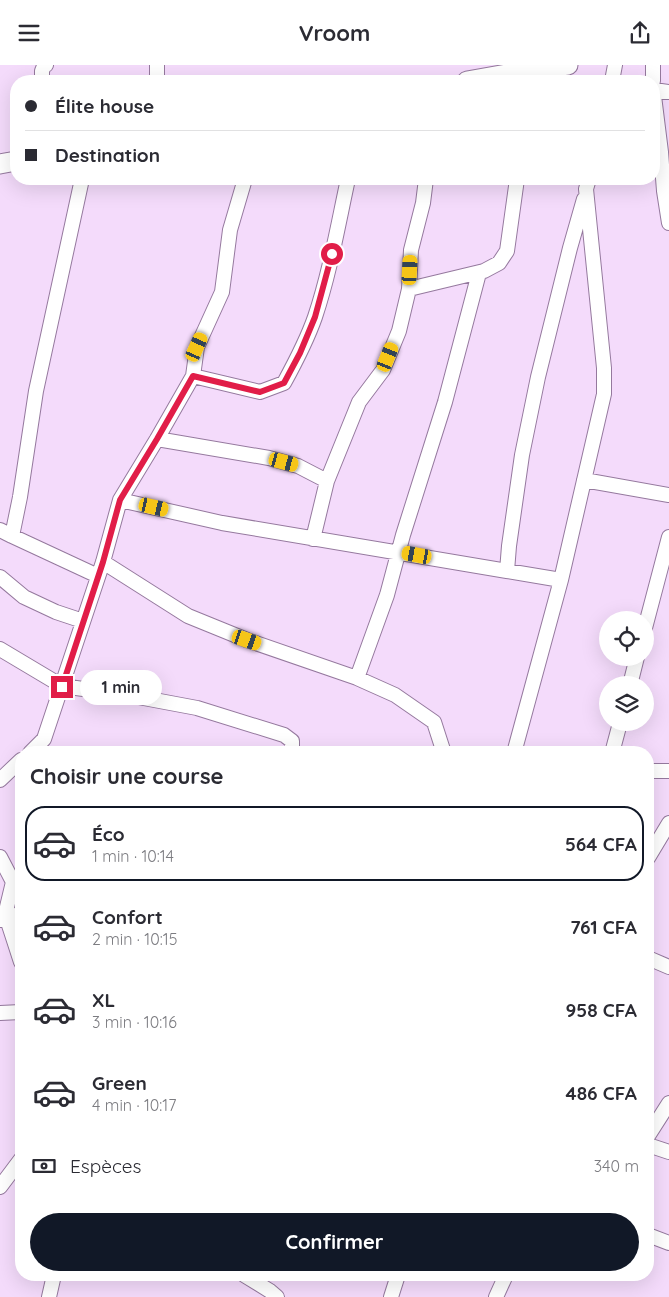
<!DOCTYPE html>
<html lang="fr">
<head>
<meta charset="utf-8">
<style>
	:root { --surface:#fff; --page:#f7f7f7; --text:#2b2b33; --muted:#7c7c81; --line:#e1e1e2; --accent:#111827 }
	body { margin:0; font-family:Quicksand,sans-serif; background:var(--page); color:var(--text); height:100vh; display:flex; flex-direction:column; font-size:19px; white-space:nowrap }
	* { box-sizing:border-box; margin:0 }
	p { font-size:16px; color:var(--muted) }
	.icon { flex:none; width:28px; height:28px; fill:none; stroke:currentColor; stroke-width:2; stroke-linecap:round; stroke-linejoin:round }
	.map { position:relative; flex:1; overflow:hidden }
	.sheet { position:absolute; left:15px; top:681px; width:639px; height:535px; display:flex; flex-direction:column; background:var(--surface); border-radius:20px; box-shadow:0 5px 20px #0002 }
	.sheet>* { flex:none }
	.top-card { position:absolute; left:10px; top:10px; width:650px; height:110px; border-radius:20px; box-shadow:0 5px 20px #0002; display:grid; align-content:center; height:110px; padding:0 15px; background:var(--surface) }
	.controls { position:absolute; left:599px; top:546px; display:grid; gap:10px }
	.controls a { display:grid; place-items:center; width:55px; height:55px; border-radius:50%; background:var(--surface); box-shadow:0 5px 20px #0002; font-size:25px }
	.end { position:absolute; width:22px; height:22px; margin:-11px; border:6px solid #e11d48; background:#fff; box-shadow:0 0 0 2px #fff }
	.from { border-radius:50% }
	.bubble { position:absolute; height:35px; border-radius:18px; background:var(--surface); box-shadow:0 5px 20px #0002; font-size:16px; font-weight:700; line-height:35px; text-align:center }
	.car { position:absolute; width:15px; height:30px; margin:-15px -8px; border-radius:6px; box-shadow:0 0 4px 1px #0007; background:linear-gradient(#f5c518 24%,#345 0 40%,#f5c518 0 76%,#345 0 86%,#f5c518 0) }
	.top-card b { display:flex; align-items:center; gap:18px; height:48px; font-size:19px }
	.top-card b+b { border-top:1px solid var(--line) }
	.top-card i { width:12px; height:12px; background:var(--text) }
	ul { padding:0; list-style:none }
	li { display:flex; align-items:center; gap:15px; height:75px; margin:0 10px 8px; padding:0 5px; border:2px solid transparent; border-radius:20px }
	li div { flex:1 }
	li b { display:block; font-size:19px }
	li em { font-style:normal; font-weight:700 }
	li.selected { border-color:var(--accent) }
	li>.icon { width:45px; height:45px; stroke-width:1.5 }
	h2 { padding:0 15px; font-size:22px; line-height:60px }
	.pay { display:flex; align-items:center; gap:12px; height:55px; padding:0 15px; font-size:19px }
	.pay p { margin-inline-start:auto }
	.cta { display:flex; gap:10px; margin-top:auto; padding:10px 15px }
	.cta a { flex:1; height:58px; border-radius:30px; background:var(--accent); color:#fff; font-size:20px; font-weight:700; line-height:58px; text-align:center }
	header { display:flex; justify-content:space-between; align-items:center; height:65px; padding:0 15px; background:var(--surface); font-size:22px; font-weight:700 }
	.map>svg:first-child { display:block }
</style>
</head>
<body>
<header><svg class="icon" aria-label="menu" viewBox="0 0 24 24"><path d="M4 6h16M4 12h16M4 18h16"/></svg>Vroom<svg class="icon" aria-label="share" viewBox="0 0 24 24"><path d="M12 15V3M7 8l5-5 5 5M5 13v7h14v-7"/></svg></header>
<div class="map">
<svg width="669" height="1232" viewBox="0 0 669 1232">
	<rect width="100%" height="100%" fill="#f4dbfb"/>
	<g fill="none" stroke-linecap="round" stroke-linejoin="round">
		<!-- minor casing -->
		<g stroke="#95799e" stroke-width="16">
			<path id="minor" d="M157,0V16
				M653,0V16
				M42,16V6L44,1L46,0
				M612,16L615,0
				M654,25L669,27
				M654,31L661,87L664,126L669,158
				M409,224L484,206L499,198L507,186L517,114
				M193,311L260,327L284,318C296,296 307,275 315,252C330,207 338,160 348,114
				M157,374L269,393L298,401L327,416
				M584,415L669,430
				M120,435L222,458L507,506
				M0,465L12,471L98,511
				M12,471L20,432L36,326L82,114
				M313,474L327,416L359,337L383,305L399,266L409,224L411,185L423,138L426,114
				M103,497L188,551L247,575L357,613L395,630L434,657L444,688
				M0,512L24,532L56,547L83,556
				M561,515L507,506L509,481L522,390L538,312L570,183L584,134
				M645,563L669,472
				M0,584L62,621L133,631L197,643L284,670L292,676V688
				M357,613L387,530L403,470L445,337L479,208
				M630,620L637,592
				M30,688L44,674L103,497L120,435L157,374L193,311L197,282L222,227L230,165L245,114
				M514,688L561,515L604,329V303L586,124L589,114
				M612,688L620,658
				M648,706H669
				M0,715L21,695
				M0,792L13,817L7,842V854L21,897
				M648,793L669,758
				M0,855L7,854L21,848
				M648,893L669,902
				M0,948L21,947
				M648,1071L669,1038
				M648,1080L669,1087
				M0,1122L21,1094
				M648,1170L669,1178
				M244,1210L270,1226L277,1232
				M49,1232L54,1210
				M391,1232L398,1210
				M496,1232L506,1210"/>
		</g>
		<!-- secondary casing -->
		<g stroke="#95799e" stroke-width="21">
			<path id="secondary" d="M467,16L530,5L568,0
				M0,99L16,96"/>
		</g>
		<!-- minor -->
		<use href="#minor" stroke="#fff" stroke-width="14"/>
		<!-- secondary -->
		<use href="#secondary" stroke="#fff" stroke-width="19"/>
	</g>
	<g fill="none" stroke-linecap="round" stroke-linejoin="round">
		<!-- route -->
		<path stroke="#e11d48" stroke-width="6" d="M62,622L103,497L120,435L157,374L193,311L260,327L284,318L300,288L315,252L332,189"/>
	</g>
</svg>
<div class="controls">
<a><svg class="icon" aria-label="locate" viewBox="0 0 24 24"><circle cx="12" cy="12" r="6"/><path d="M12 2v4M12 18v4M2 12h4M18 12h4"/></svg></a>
<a><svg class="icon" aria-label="layers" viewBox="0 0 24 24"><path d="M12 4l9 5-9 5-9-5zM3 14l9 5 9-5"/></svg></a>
</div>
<i class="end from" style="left:332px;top:189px"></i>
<i class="end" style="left:62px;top:622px"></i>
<div class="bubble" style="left:80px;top:605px;width:82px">1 min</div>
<i class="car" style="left:410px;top:205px;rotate:3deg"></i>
<i class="car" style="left:197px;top:282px;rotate:24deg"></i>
<i class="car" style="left:388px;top:292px;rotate:22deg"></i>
<i class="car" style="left:284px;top:397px;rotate:105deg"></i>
<i class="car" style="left:154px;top:442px;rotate:103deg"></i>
<i class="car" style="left:417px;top:490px;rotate:280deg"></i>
<i class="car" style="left:247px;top:575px;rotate:109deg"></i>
<div class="top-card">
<b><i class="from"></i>Élite house</b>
<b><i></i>Destination</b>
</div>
<section class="sheet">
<h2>Choisir une course</h2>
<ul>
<li class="selected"><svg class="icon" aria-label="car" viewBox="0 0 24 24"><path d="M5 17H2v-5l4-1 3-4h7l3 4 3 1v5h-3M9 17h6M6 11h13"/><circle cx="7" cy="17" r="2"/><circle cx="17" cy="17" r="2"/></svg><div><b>Éco</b><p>1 min · 10:14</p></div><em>564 CFA</em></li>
<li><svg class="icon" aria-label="car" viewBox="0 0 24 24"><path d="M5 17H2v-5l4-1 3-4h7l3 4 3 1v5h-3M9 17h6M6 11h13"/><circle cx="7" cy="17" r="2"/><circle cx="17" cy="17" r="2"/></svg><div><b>Confort</b><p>2 min · 10:15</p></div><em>761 CFA</em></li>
<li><svg class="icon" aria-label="car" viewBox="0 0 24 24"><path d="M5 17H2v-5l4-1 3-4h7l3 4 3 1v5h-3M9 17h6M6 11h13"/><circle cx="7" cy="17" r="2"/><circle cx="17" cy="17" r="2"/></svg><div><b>XL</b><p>3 min · 10:16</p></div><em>958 CFA</em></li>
<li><svg class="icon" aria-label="car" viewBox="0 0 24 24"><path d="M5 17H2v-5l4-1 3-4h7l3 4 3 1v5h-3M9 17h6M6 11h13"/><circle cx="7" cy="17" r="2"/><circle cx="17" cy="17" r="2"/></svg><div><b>Green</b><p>4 min · 10:17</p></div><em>486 CFA</em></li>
</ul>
<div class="pay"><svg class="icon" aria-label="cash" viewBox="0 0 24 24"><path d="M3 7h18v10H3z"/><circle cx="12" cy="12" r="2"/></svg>Espèces<p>340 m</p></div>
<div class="cta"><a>Confirmer</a></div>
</section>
</div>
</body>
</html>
